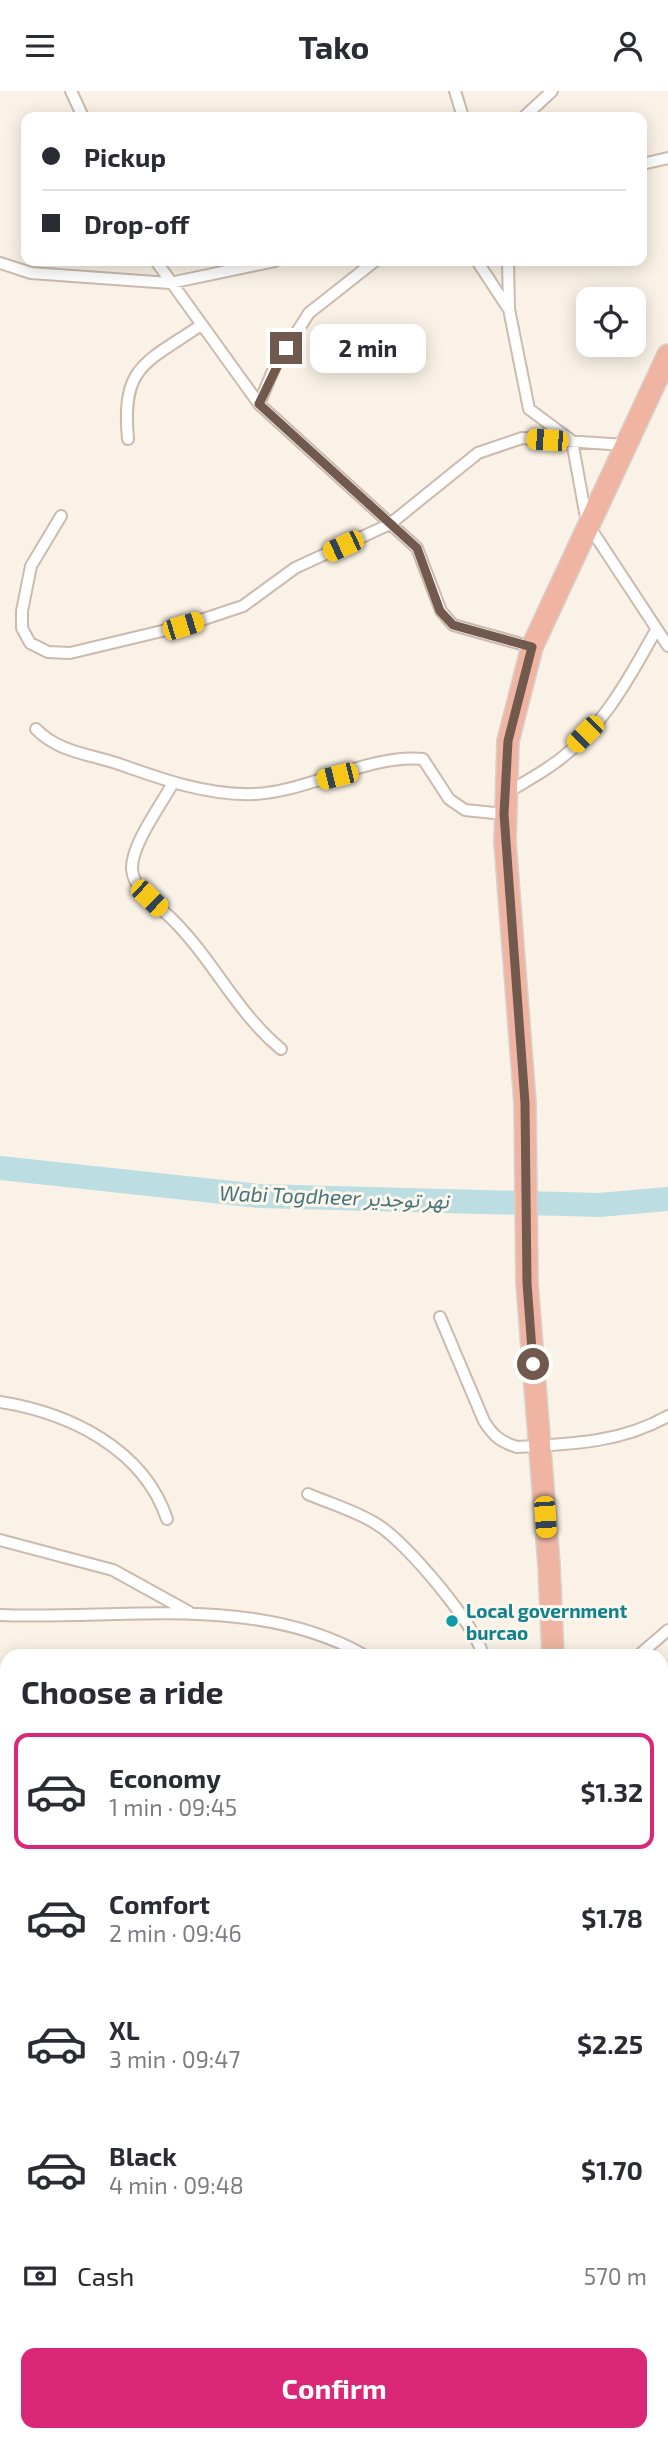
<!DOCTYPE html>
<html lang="en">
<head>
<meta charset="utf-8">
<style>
	:root { --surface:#fff; --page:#f7f7f7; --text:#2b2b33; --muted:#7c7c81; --line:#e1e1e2; --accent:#db2777 }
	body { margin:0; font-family:"Exo 2","Noto Sans Arabic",sans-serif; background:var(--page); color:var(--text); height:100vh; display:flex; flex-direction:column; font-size:26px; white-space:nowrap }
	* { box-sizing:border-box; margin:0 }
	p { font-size:23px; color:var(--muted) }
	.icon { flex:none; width:38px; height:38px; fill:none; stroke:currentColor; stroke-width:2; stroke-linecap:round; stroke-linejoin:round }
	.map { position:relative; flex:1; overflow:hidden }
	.side { position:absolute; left:0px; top:1558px; width:668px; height:793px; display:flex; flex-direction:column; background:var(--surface); border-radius:21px 21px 0 0; box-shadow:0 4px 18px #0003 }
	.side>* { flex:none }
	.top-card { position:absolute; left:21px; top:21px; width:626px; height:154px; border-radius:14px; box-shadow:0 4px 18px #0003; display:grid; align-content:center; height:154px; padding:0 21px; background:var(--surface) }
	.buttons { position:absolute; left:576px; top:196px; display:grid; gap:14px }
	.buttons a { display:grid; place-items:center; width:70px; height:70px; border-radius:14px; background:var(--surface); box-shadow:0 4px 18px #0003; font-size:35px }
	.end { position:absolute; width:32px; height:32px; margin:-16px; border:9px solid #72594d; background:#fff; box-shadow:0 0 0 4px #fff }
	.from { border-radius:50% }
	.bubble { position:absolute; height:49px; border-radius:14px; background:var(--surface); box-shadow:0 4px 18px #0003; font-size:23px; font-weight:700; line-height:49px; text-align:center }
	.car { position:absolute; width:21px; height:42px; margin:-21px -10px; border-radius:9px; box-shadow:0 0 5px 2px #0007; background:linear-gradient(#f5c518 24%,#345 0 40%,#f5c518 0 76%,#345 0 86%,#f5c518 0) }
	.top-card b { display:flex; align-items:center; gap:24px; height:66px; font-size:26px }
	.top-card b+b { border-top:2px solid var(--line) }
	.top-card i { width:18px; height:18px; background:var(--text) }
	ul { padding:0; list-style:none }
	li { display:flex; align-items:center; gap:21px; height:116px; margin:0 14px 10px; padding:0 7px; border:4px solid transparent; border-radius:14px }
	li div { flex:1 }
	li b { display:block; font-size:26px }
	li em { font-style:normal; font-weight:700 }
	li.current { border-color:var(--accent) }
	li>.icon { width:63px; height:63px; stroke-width:1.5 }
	h2 { padding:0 21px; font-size:32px; line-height:84px }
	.pay { display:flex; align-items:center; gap:18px; height:77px; padding:0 21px; font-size:26px }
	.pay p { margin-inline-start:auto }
	.action { display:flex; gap:14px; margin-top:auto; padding:14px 21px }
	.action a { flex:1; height:80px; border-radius:14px; background:var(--accent); color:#fff; font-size:28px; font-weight:700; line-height:80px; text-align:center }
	header { display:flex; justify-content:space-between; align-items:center; height:91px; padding:0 21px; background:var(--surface); font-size:32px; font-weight:700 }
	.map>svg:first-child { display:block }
</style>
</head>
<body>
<header><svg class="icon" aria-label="menu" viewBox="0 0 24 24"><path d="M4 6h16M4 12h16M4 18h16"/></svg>Tako<svg class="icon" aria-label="person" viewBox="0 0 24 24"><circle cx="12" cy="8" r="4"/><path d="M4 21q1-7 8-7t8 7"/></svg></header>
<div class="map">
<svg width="668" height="2350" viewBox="0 0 668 2350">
	<rect width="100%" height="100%" fill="#faf2e6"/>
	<!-- green -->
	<path fill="#d4e7c6" d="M7,1640V2003L0,1999V1644Z"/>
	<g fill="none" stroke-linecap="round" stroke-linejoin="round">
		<!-- river -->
		<path stroke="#bcdee2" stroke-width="24" d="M0,1077L259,1105L599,1114L668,1108"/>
		<!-- street casing -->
		<g stroke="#cbbaad" stroke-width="14">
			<path id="street" d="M71,0L83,26
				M455,0L463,26
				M524,26L552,0
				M642,73L668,67
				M156,170L259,313L417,457L441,520L453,534L532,556
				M477,170L508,217
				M508,170L509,218L529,318L572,350L587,432L668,555
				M0,172L31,182L170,192L275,170
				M259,313L275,275L309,222L375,170
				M128,348C121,274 146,272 201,234
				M61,425L31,475L22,520V537L30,552L48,561L70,562L183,535L243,515L295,477L390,433L478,362L522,347L625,354
				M36,638C58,661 89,663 119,673C161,688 208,705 255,703C307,701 372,662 423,668L449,708L465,719L504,723
				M173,692C161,714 131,754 132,778C133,798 157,814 171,827C212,867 237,922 281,958
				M507,702C521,693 536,685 549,676C599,643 628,590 656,539
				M440,1226L484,1330C493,1345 501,1351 517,1356C571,1353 620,1352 668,1325
				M0,1311C69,1322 143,1357 167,1428
				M308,1403C331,1413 357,1420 378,1434C407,1452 474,1532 483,1564
				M0,1449L113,1479L189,1521
				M0,1524C120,1529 255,1502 364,1564
				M639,1564L668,1539
				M0,2070L7,2073
				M0,2142L7,2145
				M0,2225L7,2223
				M662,2253L668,2257
				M662,2322L668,2325
				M0,2339L19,2350
				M190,2343L200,2350
				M385,2343L397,2350
				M585,2343L599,2350
				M252,2350L256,2343
				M455,2350L459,2343"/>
		</g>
		<!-- secondary casing -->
		<g stroke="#d0bcae" stroke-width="19">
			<path id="secondary" d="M662,1657L668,1650
				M662,1686L668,1682
				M662,1753L668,1759"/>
		</g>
		<!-- highway casing -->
		<g stroke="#d8d1cd" stroke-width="24">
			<path id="highway" d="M553,1564L549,1474L527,1192L525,1012L505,751L508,650L532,556L668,264
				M333,2350L335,2343
				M353,2350L356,2343"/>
		</g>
		<!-- street -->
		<use href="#street" stroke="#fff" stroke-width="10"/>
		<!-- secondary -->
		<use href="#secondary" stroke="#fff" stroke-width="16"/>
		<!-- highway -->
		<use href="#highway" stroke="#efb5a2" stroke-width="21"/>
	</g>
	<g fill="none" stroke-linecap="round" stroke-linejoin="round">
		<!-- route -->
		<path stroke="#72594d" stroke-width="9" d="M286,257L259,313L417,457L440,520L453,534L532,556L508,650L504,723L525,1012L527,1192L533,1273"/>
	</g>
	<!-- markers -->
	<circle fill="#0f9aa8" stroke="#fdf6ec" stroke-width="2.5" cx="452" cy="1530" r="7"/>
	<g text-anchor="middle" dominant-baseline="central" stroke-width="6" stroke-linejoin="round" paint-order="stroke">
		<!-- culture labels -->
		<g font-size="19" font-weight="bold" fill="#0d838f" stroke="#fdf6ec" text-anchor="start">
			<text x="466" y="1519">Local government<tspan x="466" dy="22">burcao</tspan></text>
		</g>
		<!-- water labels -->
		<g font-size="21" font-style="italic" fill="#45747c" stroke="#fdf6ec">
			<text transform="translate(334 1105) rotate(2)">Wabi Togdheer نهر توجدير</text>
		</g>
	</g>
</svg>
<div class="buttons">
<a><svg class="icon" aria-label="locate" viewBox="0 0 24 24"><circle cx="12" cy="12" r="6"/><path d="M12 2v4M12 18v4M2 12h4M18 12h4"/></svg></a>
</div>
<i class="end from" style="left:533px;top:1273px"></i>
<i class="end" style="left:286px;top:257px"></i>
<div class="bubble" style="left:310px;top:233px;width:116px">2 min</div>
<i class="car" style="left:547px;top:349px;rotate:274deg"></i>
<i class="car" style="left:343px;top:455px;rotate:245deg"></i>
<i class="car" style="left:183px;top:535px;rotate:73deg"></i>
<i class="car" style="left:585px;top:643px;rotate:225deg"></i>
<i class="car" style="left:337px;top:685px;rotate:256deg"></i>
<i class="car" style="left:149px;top:807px;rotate:134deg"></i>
<i class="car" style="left:545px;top:1426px;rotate:176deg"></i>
<div class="top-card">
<b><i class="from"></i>Pickup</b>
<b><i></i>Drop-off</b>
</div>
<section class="side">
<h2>Choose a ride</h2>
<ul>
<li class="current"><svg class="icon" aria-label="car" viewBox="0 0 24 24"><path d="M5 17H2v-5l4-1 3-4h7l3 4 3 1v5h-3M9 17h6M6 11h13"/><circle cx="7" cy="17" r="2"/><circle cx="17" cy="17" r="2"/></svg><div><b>Economy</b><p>1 min · 09:45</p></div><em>$1.32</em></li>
<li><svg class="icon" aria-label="car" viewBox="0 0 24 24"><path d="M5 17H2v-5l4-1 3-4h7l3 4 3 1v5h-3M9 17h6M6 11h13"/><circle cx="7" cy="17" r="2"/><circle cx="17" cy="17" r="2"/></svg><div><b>Comfort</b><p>2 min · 09:46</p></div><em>$1.78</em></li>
<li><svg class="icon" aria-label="car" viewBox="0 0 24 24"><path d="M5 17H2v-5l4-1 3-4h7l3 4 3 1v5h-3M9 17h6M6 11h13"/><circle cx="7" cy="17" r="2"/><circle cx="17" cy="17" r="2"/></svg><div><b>XL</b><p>3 min · 09:47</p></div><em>$2.25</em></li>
<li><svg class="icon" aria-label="car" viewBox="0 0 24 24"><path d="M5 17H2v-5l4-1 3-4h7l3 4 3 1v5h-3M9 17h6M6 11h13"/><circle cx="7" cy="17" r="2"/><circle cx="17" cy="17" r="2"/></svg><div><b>Black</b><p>4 min · 09:48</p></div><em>$1.70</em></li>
</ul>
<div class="pay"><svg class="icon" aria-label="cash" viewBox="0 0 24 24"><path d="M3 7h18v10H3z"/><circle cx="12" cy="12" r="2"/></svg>Cash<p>570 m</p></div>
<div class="action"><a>Confirm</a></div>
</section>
</div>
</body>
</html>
